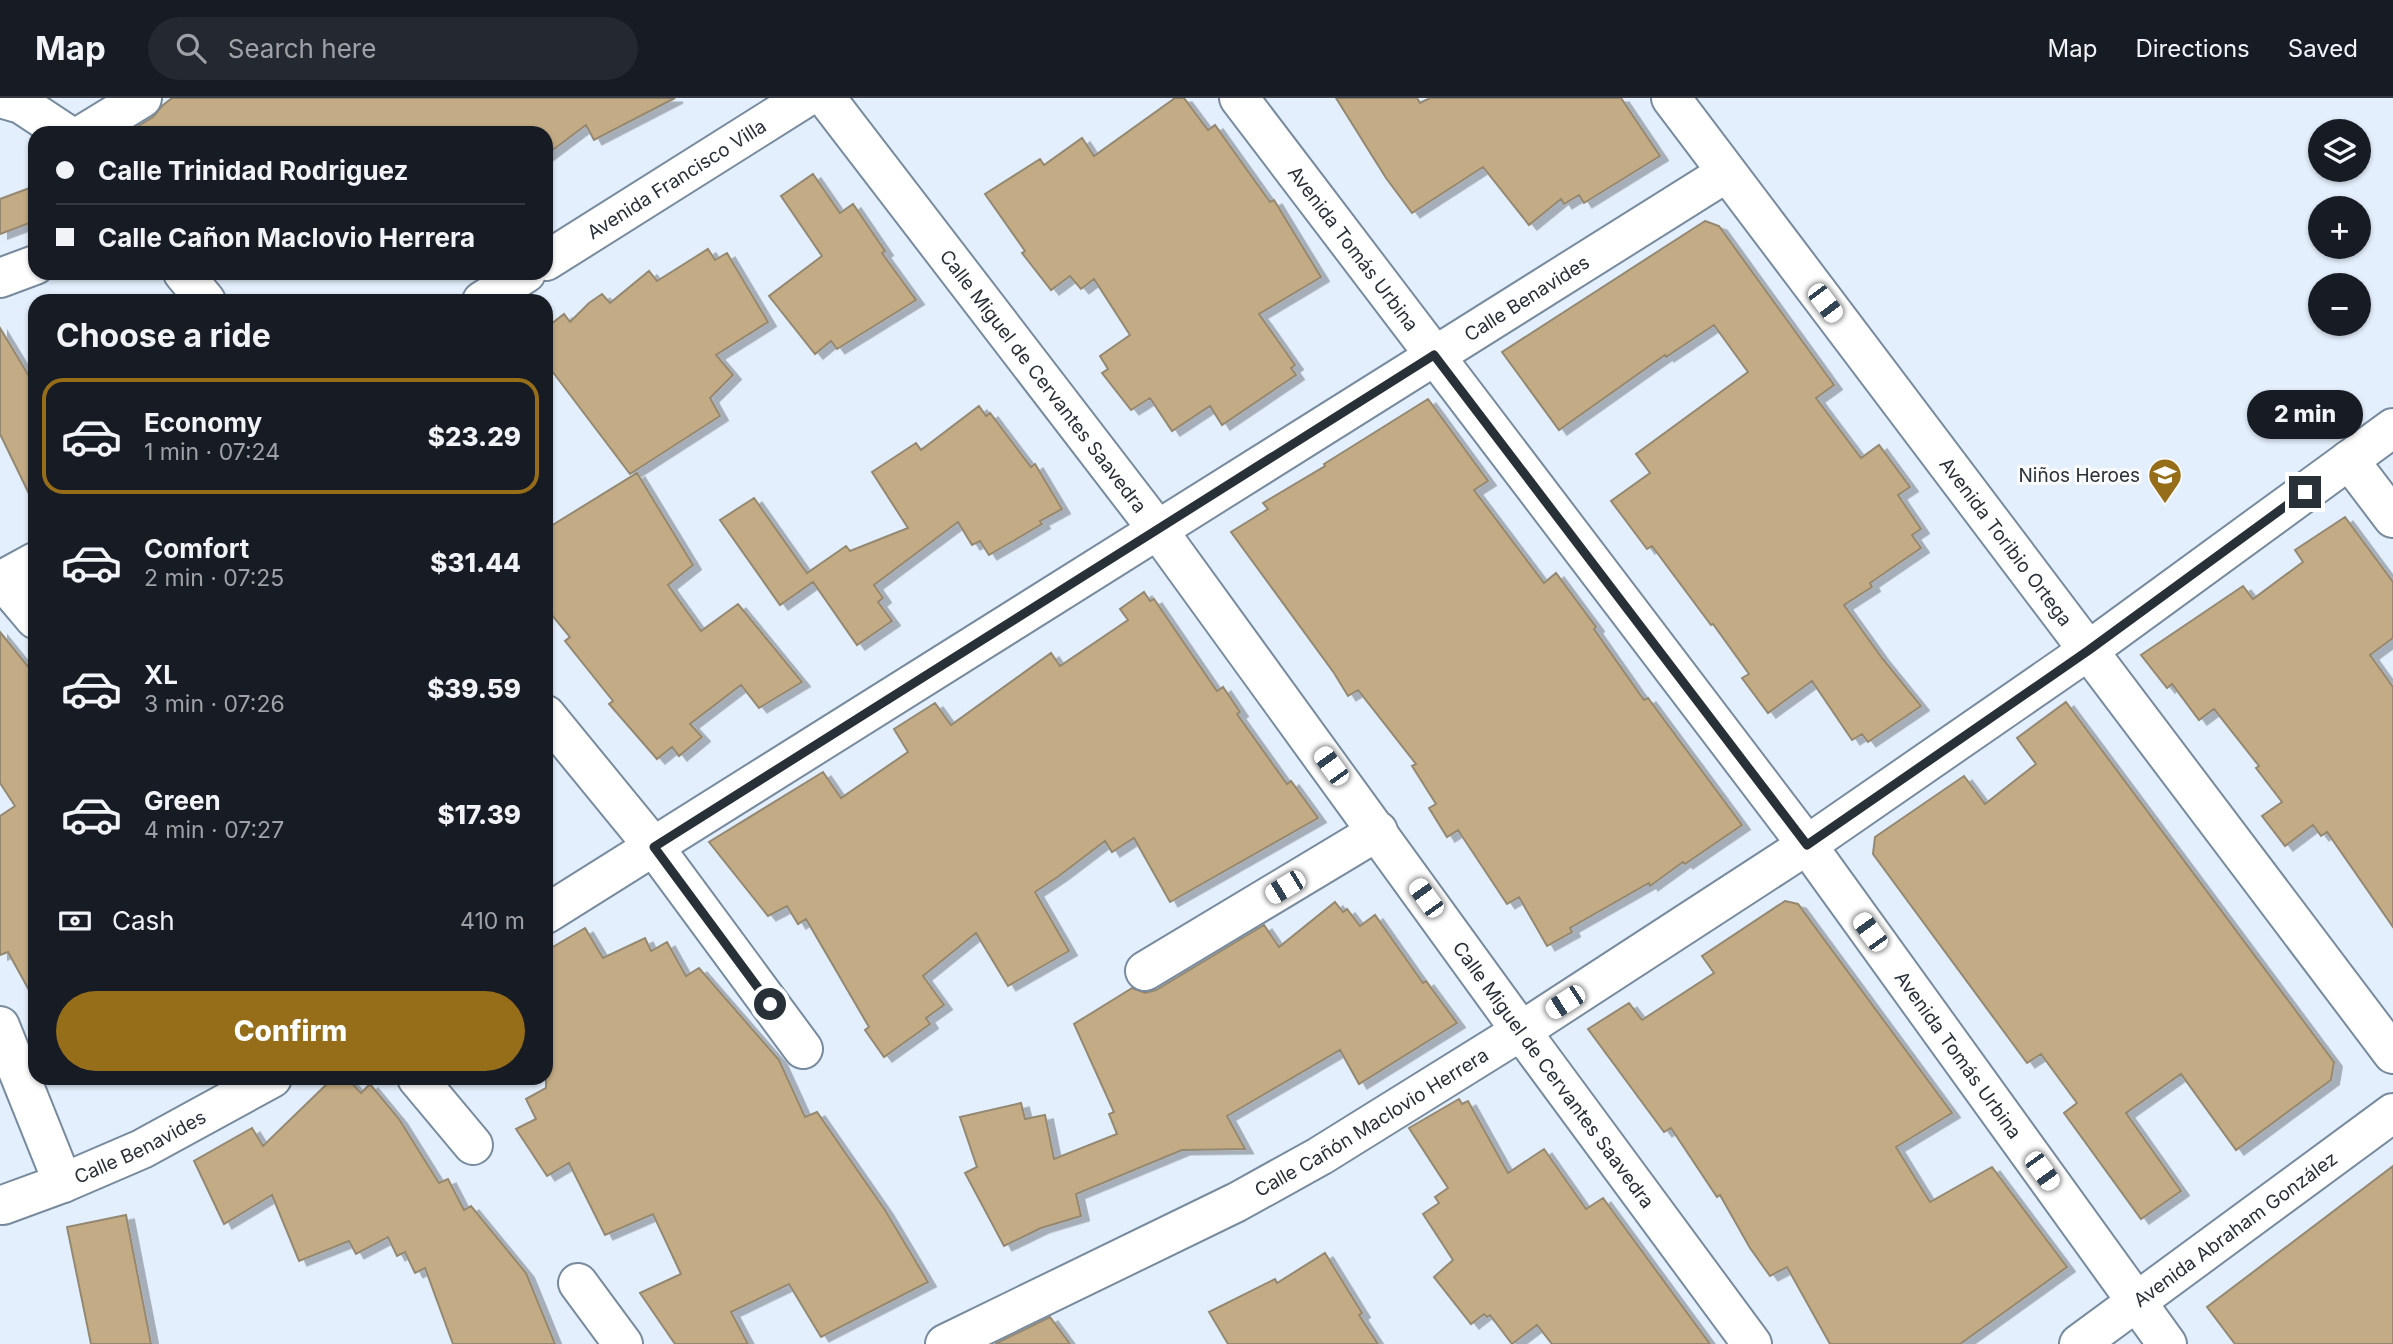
<!DOCTYPE html>
<html lang="en">
<head>
<meta charset="utf-8">
<style>
	:root { --surface:#171b24; --page:#242831; --text:#f1f3f6; --muted:#9ea1a6; --line:#363941; --accent:#966d18 }
	body { margin:0; font-family:Inter,sans-serif; background:var(--page); color:var(--text); height:100vh; display:flex; flex-direction:column; font-size:26px; white-space:nowrap }
	* { box-sizing:border-box; margin:0 }
	p { font-size:23px; color:var(--muted) }
	.icon { flex:none; width:38px; height:38px; fill:none; stroke:currentColor; stroke-width:2; stroke-linecap:round; stroke-linejoin:round }
	.map { position:relative; flex:1; overflow:hidden }
	.drawer { position:absolute; left:28px; top:196px; width:525px; height:791px; display:flex; flex-direction:column; background:var(--surface); border-radius:21px; box-shadow:0 2px 5px #0004 }
	.drawer>* { flex:none }
	.hud { position:absolute; left:28px; top:28px; width:525px; height:154px; border-radius:21px; box-shadow:0 2px 5px #0004; display:grid; align-content:center; height:154px; padding:0 28px; background:var(--surface) }
	.buttons { position:absolute; left:2308px; top:21px; display:grid; gap:14px }
	.buttons a { display:grid; place-items:center; width:63px; height:63px; border-radius:50%; background:var(--surface); box-shadow:0 2px 5px #0004; font-size:35px }
	.end { position:absolute; width:32px; height:32px; margin:-16px; border:9px solid #283038; background:#fff; box-shadow:0 0 0 4px #fff }
	.from { border-radius:50% }
	.bubble { position:absolute; height:49px; border-radius:24px; background:var(--surface); box-shadow:0 2px 5px #0004; font-size:23px; font-weight:800; line-height:49px; text-align:center }
	.car { position:absolute; width:21px; height:42px; margin:-21px -10px; border-radius:9px; box-shadow:0 0 5px 2px #0007; background:linear-gradient(#fff 24%,#345 0 40%,#fff 0 76%,#345 0 86%,#fff 0) }
	.hud b { display:flex; align-items:center; gap:24px; height:66px; font-size:26px }
	.hud b+b { border-top:2px solid var(--line) }
	.hud i { width:18px; height:18px; background:var(--text) }
	ul { padding:0; list-style:none }
	li { display:flex; align-items:center; gap:21px; height:116px; margin:0 14px 10px; padding:0 14px; border:4px solid transparent; border-radius:21px }
	li div { flex:1 }
	li b { display:block; font-size:26px }
	li em { font-style:normal; font-weight:800 }
	li.current { border-color:var(--accent) }
	li>.icon { width:63px; height:63px; stroke-width:1.5 }
	h2 { padding:0 28px; font-size:32px; line-height:84px }
	.pay { display:flex; align-items:center; gap:18px; height:77px; padding:0 28px; font-size:26px }
	.pay p { margin-inline-start:auto }
	.button { display:flex; gap:14px; margin-top:auto; padding:14px 28px }
	.button a { flex:1; height:80px; border-radius:42px; background:var(--accent); color:#fff; font-size:28px; font-weight:800; line-height:80px; text-align:center }
	header { display:flex; align-items:center; gap:42px; box-sizing:border-box; height:98px; padding:0 35px; background:var(--surface); border-bottom:2px solid var(--line) }
	header strong { font-size:33px }
	nav { display:flex; gap:38px; margin-inline-start:auto; font-size:24px }
	.search { width:490px; height:63px; background:var(--page); display:flex; align-items:center; gap:18px; box-sizing:border-box; padding:0 24px; border-radius:38px; color:var(--muted); font-size:26px }
	.map>svg:first-child { display:block }
</style>
</head>
<body>
<header>
<strong>Map</strong>
<div class="search"><svg class="icon" aria-label="search" viewBox="0 0 24 24"><circle cx="10" cy="10" r="6"/><path d="M15 15l6 6"/></svg>Search here</div>
<nav><a>Map</a><a>Directions</a><a>Saved</a></nav>
</header>
<div class="map">
<svg width="2393" height="1246" viewBox="0 0 2393 1246">
	<defs>
		<filter id="shadow"><feDropShadow dx="8" dy="4.5" stdDeviation="0" flood-color="#0004"/></filter>
	</defs>
	<rect width="100%" height="100%" fill="#e3effc"/>
	<!-- building -->
	<path fill="#c3ac85" stroke="#958871" stroke-width="2" filter="url(#shadow)" d="M172,0H675L594,42L586,27L546,57V35H127L153,19L162,8Z
		M1175,0H1184L1208,32L1215,27L1270,104L1274,102L1321,179L1259,216L1295,267L1291,270L1296,277L1222,327L1210,308L1172,333L1150,300L1131,312L1102,275L1108,271L1100,258L1130,237L1094,181L1081,191L1070,178L1051,192L1022,155L1025,153L985,96L1040,61L1044,67L1082,40L1094,58Z
		M1336,0H1417L1420,5L1430,0H1621L1660,58L1584,105L1579,97L1564,106L1561,101L1529,127L1483,69L1412,115L1386,80Z
		M813,76L840,115L853,106L885,153L882,155L916,202L837,251L831,243L815,256L769,198L822,158L781,98Z
		M35,88V123L0,136V101Z
		M1705,123L1719,128L1834,287L1816,300L1861,360L1879,347L1910,389L1898,397L1921,431L1912,437L1921,450L1870,485L1872,489L1844,507L1882,560L1921,608L1868,644L1862,636L1852,642L1812,583L1768,615L1742,580L1749,576L1713,526L1711,527L1652,448L1647,451L1611,403L1650,375L1636,356L1748,274L1714,227L1666,259L1665,257L1559,332L1502,254Z
		M708,151L715,162L727,155L768,224L716,257L733,277L710,300L720,318L630,376L546,265V230L564,216L570,224L589,205L602,196L610,205L649,173L657,183Z
		M0,230L35,288V408L0,336Z
		M1428,301L1488,383L1474,392L1544,485L1556,475L1596,529L1594,531L1644,602L1648,600L1742,727L1685,766L1683,764L1650,788L1649,785L1570,830L1572,834L1547,848L1519,799L1507,806L1458,732L1447,739L1429,710L1436,706L1412,668L1416,666L1358,592L1348,598L1334,575L1231,434L1268,411L1263,405L1325,368L1324,366Z
		M979,308L986,318L990,315L1031,369L1035,366L1062,411L1040,423L1042,426L989,457L980,443L972,447L958,424L874,487L883,500L878,504L892,523L857,547L813,484L780,507L720,422L754,400L807,475L846,448L850,453L908,430L872,374L916,345L921,352Z
		M637,375L693,467L668,487L701,533L738,506L802,584L759,610L741,587L690,626L702,639L679,658L672,649L657,661L609,606L613,603L565,543L570,539L546,510V431Z
		M2345,419L2393,484V540L2370,557L2393,589V829L2327,734L2321,738L2313,727L2285,748L2262,718L2282,704L2256,670L2259,668L2214,611L2199,622L2172,586L2167,590L2141,557L2243,488L2253,501L2303,464L2295,452Z
		M1144,494L1150,503L1154,501L1217,593L1223,589L1240,614L1237,616L1287,686L1291,683L1318,720L1170,804L1134,740L1112,754L1105,743L1059,778L1035,794L1069,853L1008,888L976,835L923,878L944,907L926,920L930,926L884,959L865,932L869,929L806,821L798,826L787,808L768,818L709,744L823,674L841,700L908,654L894,631L935,605L951,627L1051,555L1060,568L1128,522L1120,511Z
		M0,534L35,577V903L8,854L0,857V718L15,708L0,685Z
		M2066,604L2334,964L2331,982L2236,1052L2181,976L2126,1015L2181,1093L2141,1121L2064,1015L2077,1005L2041,956L2027,965L1873,756L1875,739L1964,678L1985,706L2036,666L2017,640Z
		M1785,803L1798,806L1952,1015L1896,1049L1930,1104L1992,1069L2067,1169L1960,1246H1830L1787,1169L1770,1178L1750,1150L1720,1097L1717,1099L1671,1030L1664,1034L1588,931L1629,905L1642,922L1714,875L1702,858Z
		M1335,804L1343,814L1347,811L1360,828L1375,817L1423,885L1426,883L1457,925L1359,986L1340,952L1227,1018L1245,1051L1182,1052L1076,1096L1081,1118L1041,1130L1004,1148L965,1075L977,1069L960,1019L1021,1005L1025,1021L1045,1017L1054,1061L1117,1036L1109,1016L1114,1014L1074,926L1132,890L1145,895L1156,892L1264,827L1279,849Z
		M585,830L603,860L645,840L651,853L667,844L686,878L699,870L779,962L805,1019L817,1014L885,1112L928,1184L821,1239L789,1186L731,1214L748,1246H675L640,1195L681,1176L653,1116L605,1137L569,1065L547,1078L516,1031L536,1021L526,1001L546,990V853Z
		M333,980H347L361,995L370,986L399,1021L439,1085L448,1081L464,1112L471,1108L526,1175L555,1246H453L425,1170L415,1175L405,1154L397,1158L388,1139L356,1156L349,1143L299,1163L272,1097L224,1126L194,1063L252,1030L263,1048Z
		M1459,1001L1462,1006L1468,1003L1508,1075L1544,1051L1586,1111L1603,1100L1710,1246H1552L1537,1227L1512,1246L1490,1217L1487,1219L1484,1216L1471,1226L1434,1179L1453,1162L1423,1116L1439,1105L1435,1099L1448,1090L1409,1030Z
		M2393,1068V1246H2235L2207,1209Z
		M126,1117L151,1246H91L67,1129Z
		M1325,1155L1362,1215L1359,1217L1378,1246H1228L1209,1214L1275,1181L1277,1185Z
		M1050,1219L1070,1246H995Z"/>
	<g fill="none" stroke-linecap="round" stroke-linejoin="round">
		<!-- minor casing -->
		<g stroke="#788b9e" stroke-width="42">
			<g id="minor">
				<path d="M0,0L21,6L65,35"/>
				<path id="s1" d="M826,0L1157,431L1521,933L1752,1246"/>
				<path id="s2" d="M1239,0L1807,747L2167,1246"/>
				<path d="M85,35L142,0"/>
				<path d="M183,175L206,203"/>
				<path d="M0,180L35,167"/>
				<path d="M2349,362L2393,420"/>
				<path d="M2,482L35,521"/>
				<path d="M546,617L654,749L803,951"/>
				<path id="s3" d="M546,816L1726,75"/>
				<path d="M1145,873L1378,733"/>
				<path d="M0,928L63,1085"/>
				<path d="M417,980L473,1047"/>
				<path id="s4" d="M3,1107L63,1085L142,1051L272,980"/>
				<path d="M578,1185L623,1246"/>
				<path id="s5" d="M945,1246L1237,1104L1320,1058L1521,933L1807,747L2089,552L2393,330"/>
			</g>
		</g>
		<!-- major casing -->
		<g stroke="#788b9e" stroke-width="42">
			<g id="major">
				<path id="s6" d="M1671,0L2393,956"/>
				<path id="s7" d="M546,163L805,0"/>
				<path d="M482,203L526,175"/>
				<path d="M0,483L35,464"/>
				<path id="s8" d="M2079,1246L2393,1015"/>
			</g>
		</g>
		<!-- minor -->
		<use href="#minor" stroke="#fff" stroke-width="38"/>
		<!-- major -->
		<use href="#major" stroke="#fff" stroke-width="38"/>
	</g>
	<g fill="none" stroke-linecap="round" stroke-linejoin="round">
		<!-- route -->
		<path stroke="#283038" stroke-width="9" d="M770,906L654,749L1434,257L1807,747L2089,552L2305,394"/>
	</g>
	<!-- icons -->
	<defs>
		<g id="school-pin" transform="scale(1.75)"><path d="M0 17L-7.5 6A9.5 9.5 0 1 1 7.5 6Z" fill="#966d18" stroke="#fbfbfb"/><path d="M0-5L7-2L0 1L-7-2ZM-4 1L0 2.5L4 1V4Q0 6-4 4Z" fill="#fff"/></g>
	</defs>
	<g fill-rule="evenodd">
		<use href="#school-pin" x="2165" y="377"/>
	</g>
	<g text-anchor="middle" dominant-baseline="central" stroke-width="6" stroke-linejoin="round" paint-order="stroke">
		<!-- street labels -->
		<g font-size="19" fill="#283038" stroke="#fbfbfb">
			<text stroke="none"><textPath href="#s7" startOffset="154">Avenida Francisco Villa</textPath></text>
			<text stroke="none"><textPath href="#s2" startOffset="189">Avenida Tomás Urbina</textPath></text>
			<text stroke="none"><textPath href="#s3" startOffset="1158">Calle Benavides</textPath></text>
			<text stroke="none"><textPath href="#s1" startOffset="357">Calle Miguel de Cervantes Saavedra</textPath></text>
			<text stroke="none"><textPath href="#s6" startOffset="556">Avenida Toribio Ortega</textPath></text>
			<text stroke="none"><textPath href="#s2" startOffset="1197">Avenida Tomás Urbina</textPath></text>
			<text stroke="none"><textPath href="#s1" startOffset="1218">Calle Miguel de Cervantes Saavedra</textPath></text>
			<text stroke="none"><textPath href="#s5" startOffset="481">Calle Cañón Maclovio Herrera</textPath></text>
			<text stroke="none"><textPath href="#s4" startOffset="149">Calle Benavides</textPath></text>
			<text stroke="none"><textPath href="#s8" startOffset="194">Avenida Abraham González</textPath></text>
		</g>
		<!-- poi labels -->
		<g font-size="19" fill="#283038" stroke="#fbfbfb" text-anchor="end">
			<text x="2140" y="377">Niños Heroes</text>
		</g>
	</g>
</svg>
<div class="buttons">
<a><svg class="icon" aria-label="layers" viewBox="0 0 24 24"><path d="M12 4l9 5-9 5-9-5zM3 14l9 5 9-5"/></svg></a>
<a>+</a>
<a>−</a>
</div>
<i class="end from" style="left:770px;top:906px"></i>
<i class="end" style="left:2305px;top:394px"></i>
<div class="bubble" style="left:2247px;top:292px;width:116px">2 min</div>
<i class="car" style="left:1825px;top:205px;rotate:143deg"></i>
<i class="car" style="left:1331px;top:668px;rotate:324deg"></i>
<i class="car" style="left:1285px;top:789px;rotate:239deg"></i>
<i class="car" style="left:1426px;top:800px;rotate:324deg"></i>
<i class="car" style="left:1870px;top:834px;rotate:324deg"></i>
<i class="car" style="left:1565px;top:904px;rotate:237deg"></i>
<i class="car" style="left:2042px;top:1073px;rotate:144deg"></i>
<div class="hud">
<b><i class="from"></i>Calle Trinidad Rodriguez</b>
<b><i></i>Calle Cañon Maclovio Herrera</b>
</div>
<section class="drawer">
<h2>Choose a ride</h2>
<ul>
<li class="current"><svg class="icon" aria-label="car" viewBox="0 0 24 24"><path d="M5 17H2v-5l4-1 3-4h7l3 4 3 1v5h-3M9 17h6M6 11h13"/><circle cx="7" cy="17" r="2"/><circle cx="17" cy="17" r="2"/></svg><div><b>Economy</b><p>1 min · 07:24</p></div><em>$23.29</em></li>
<li><svg class="icon" aria-label="car" viewBox="0 0 24 24"><path d="M5 17H2v-5l4-1 3-4h7l3 4 3 1v5h-3M9 17h6M6 11h13"/><circle cx="7" cy="17" r="2"/><circle cx="17" cy="17" r="2"/></svg><div><b>Comfort</b><p>2 min · 07:25</p></div><em>$31.44</em></li>
<li><svg class="icon" aria-label="car" viewBox="0 0 24 24"><path d="M5 17H2v-5l4-1 3-4h7l3 4 3 1v5h-3M9 17h6M6 11h13"/><circle cx="7" cy="17" r="2"/><circle cx="17" cy="17" r="2"/></svg><div><b>XL</b><p>3 min · 07:26</p></div><em>$39.59</em></li>
<li><svg class="icon" aria-label="car" viewBox="0 0 24 24"><path d="M5 17H2v-5l4-1 3-4h7l3 4 3 1v5h-3M9 17h6M6 11h13"/><circle cx="7" cy="17" r="2"/><circle cx="17" cy="17" r="2"/></svg><div><b>Green</b><p>4 min · 07:27</p></div><em>$17.39</em></li>
</ul>
<div class="pay"><svg class="icon" aria-label="cash" viewBox="0 0 24 24"><path d="M3 7h18v10H3z"/><circle cx="12" cy="12" r="2"/></svg>Cash<p>410 m</p></div>
<div class="button"><a>Confirm</a></div>
</section>
</div>
</body>
</html>
